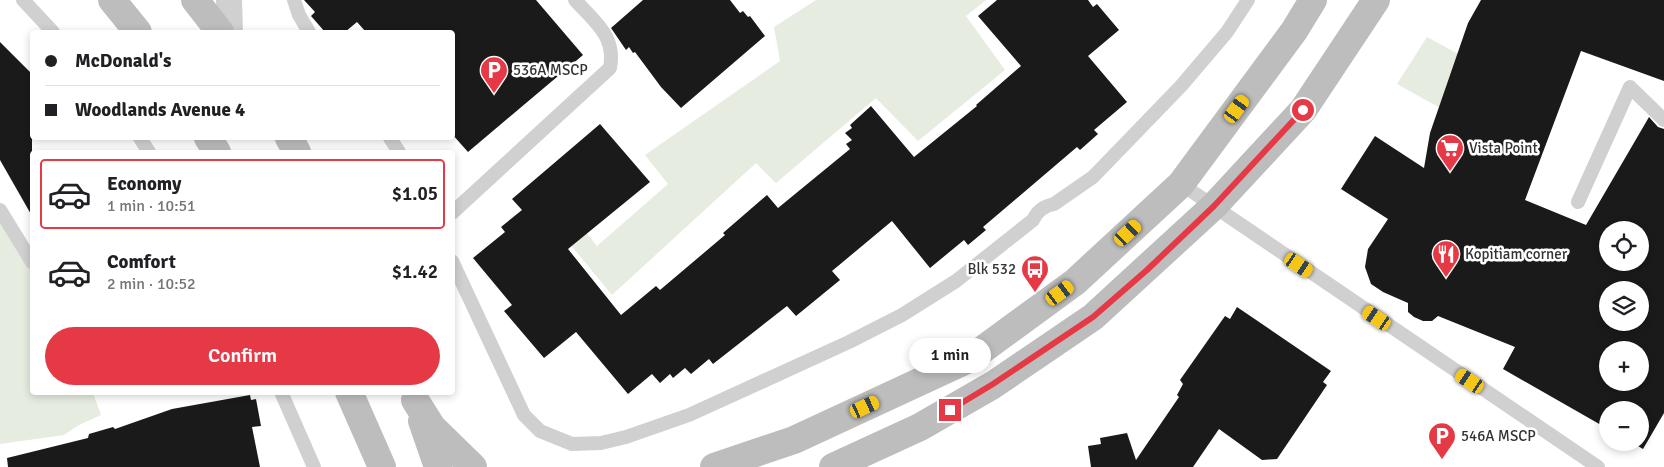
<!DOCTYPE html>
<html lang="en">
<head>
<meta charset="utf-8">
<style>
	:root { --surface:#fff; --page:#f6f6f6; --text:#202124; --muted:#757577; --line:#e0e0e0; --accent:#e63946 }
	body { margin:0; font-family:Signika,sans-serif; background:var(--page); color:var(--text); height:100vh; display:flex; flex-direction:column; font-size:19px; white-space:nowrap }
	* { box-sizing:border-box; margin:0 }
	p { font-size:16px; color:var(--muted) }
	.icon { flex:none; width:28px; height:28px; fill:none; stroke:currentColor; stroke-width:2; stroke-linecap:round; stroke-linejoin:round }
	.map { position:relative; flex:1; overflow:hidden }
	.sheet { position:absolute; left:30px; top:150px; width:425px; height:245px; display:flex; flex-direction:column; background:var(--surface); border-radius:5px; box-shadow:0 2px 8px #0003 }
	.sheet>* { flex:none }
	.hud { position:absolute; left:30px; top:30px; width:425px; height:110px; border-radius:5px; box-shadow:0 2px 8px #0003; display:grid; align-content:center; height:110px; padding:0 15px; background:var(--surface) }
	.fabs { position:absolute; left:1599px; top:221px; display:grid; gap:10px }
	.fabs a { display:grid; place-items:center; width:50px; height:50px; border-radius:50%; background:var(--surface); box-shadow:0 2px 8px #0003; font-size:25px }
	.end { position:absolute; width:22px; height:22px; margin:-11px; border:6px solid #e63946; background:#fff; box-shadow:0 0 0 2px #fff }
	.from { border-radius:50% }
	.bubble { position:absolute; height:35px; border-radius:18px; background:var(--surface); box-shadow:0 2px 8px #0003; font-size:16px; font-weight:600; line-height:35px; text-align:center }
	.car { position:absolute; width:15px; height:30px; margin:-15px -8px; border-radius:6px; box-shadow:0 0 4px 1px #0007; background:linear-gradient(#f5c518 24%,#345 0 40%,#f5c518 0 76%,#345 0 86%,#f5c518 0) }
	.hud b { display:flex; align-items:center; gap:18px; height:48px; font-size:19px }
	.hud b+b { border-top:1px solid var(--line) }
	.hud i { width:12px; height:12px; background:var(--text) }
	ul { padding:9px 0 0; list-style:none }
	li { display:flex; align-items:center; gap:15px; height:70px; margin:0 10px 8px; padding:0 5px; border:2px solid transparent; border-radius:5px }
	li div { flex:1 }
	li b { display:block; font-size:19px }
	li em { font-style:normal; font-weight:600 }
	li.active { border-color:var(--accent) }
	li>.icon { width:45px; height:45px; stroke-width:1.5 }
	.button { display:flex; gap:10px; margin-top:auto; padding:10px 15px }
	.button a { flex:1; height:58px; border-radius:30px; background:var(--accent); color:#fff; font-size:20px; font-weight:600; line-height:58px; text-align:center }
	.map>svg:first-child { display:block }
</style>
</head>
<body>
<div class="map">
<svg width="1664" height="467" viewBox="0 0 1664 467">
	<rect width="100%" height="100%" fill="#fff"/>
	<!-- green -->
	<path fill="#e6ecdf" d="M816,0H986L966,16L1005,70L918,141L876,98L776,183L756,163L612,295L569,243L585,231L597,246L668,184L645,155L780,61L774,27Z
		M1427,37L1464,57L1442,109L1397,84Z
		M0,215L32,266V392L93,393L101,415L79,425L64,435L0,444Z"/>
	<!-- building -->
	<path fill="#1a1a1a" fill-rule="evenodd" d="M304,0H536L583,55L468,152L452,134V32H366L357,22L345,32H325L311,16L315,12Z
		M643,0H730L740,13L743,11L748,17L750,16L765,36L681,108L661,87L635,52L633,53L629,47L626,50L611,28Z
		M997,0H1088L1093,7L1097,4L1119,30L1088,56L1127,102L1094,130L1098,134L1080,150L1077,147L983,227L986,230L968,245L964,240L930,268L892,221L832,271L840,280L796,316L787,306L713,364L709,359L691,374L685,368L673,378L670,374L660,383L652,374L628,394L576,332L544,358L504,311L512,305L473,258L505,232L501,227L522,210L512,199L600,124L650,182L568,249L621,315L656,286L660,290L725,235L723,233L767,195L778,208L850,149L846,144L852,140L845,133L852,128L850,125L871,106L914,157L977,106L976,105L1021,66L978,16Z
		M1481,0H1664V81L1581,51L1525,200L1586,225L1649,117L1658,127L1664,129V413L1643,449L1631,442H1640V410H1608V429L1503,369L1515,347L1438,316L1432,321H1423L1414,317L1408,312V303L1383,292L1371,284L1365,267L1368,249L1388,219L1341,189L1375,136L1424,168L1430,133L1468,23ZM1608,230H1640V262H1608ZM1608,290H1640V322H1608ZM1608,350H1640V382H1608Z
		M0,42L32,74V216L0,160Z
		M1237,307L1331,371L1323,382L1327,385L1277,459L1262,460L1219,429L1193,467H1091L1088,446L1101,444L1100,438L1127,433L1136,460L1179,397L1177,395L1183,384L1180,380L1225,316L1230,319Z
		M250,395L251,400L256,399L261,426L252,427L260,467H8L7,458L88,438L89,434L113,427L115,429L172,409Z"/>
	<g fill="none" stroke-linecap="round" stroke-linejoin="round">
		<!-- lane -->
		<path stroke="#d0d0d0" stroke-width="14" d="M23,0L53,32
			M294,0L299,15L309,32
			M140,138L149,152
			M390,138L399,152
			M1181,184L1598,467
			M1578,202L1630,87L1664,120
			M0,210L32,262
			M452,213L610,68C616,36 595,22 575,0
			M452,261L524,415L540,431L572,444L601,443L626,437L689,415L849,342L902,315L956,281L1033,220C1037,211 1044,206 1054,204L1093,177L1181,86L1227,32L1248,0
			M281,392L314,467"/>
		<!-- street -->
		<path stroke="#d0d0d0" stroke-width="26" d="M229,0L230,32"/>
		<!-- secondary -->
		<path stroke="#bdbdbd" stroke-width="28" d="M112,0L138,32
			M195,0L220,32
			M208,138L217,152
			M289,138L297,152
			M349,392L382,467
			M415,400L432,427L473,467
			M422,421L438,467
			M714,467L794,440L971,358L1075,282L1181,184L1294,31L1313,0
			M833,467L920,427L993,385L1093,317L1214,206L1303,110L1376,0"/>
	</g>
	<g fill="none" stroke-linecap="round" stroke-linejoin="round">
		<!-- route -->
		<path stroke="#e63946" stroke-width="6" d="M950,410L993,384L1093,317L1147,270L1214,206L1303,110"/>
	</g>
	<!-- icons -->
	<defs>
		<g id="parking-pin" transform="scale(1.4375)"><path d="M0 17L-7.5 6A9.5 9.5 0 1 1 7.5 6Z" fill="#e63946" stroke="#fff"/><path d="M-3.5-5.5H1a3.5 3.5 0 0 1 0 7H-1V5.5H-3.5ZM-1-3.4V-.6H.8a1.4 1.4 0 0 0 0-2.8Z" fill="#fff"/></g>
		<g id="supermarket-pin" transform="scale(1.4375)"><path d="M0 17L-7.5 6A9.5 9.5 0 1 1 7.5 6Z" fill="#e63946" stroke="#fff"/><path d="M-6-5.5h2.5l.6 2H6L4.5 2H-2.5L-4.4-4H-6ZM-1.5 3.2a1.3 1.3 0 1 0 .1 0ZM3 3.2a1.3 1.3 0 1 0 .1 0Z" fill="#fff"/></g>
		<g id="restaurant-pin" transform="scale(1.4375)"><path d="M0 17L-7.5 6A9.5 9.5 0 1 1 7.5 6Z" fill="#e63946" stroke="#fff"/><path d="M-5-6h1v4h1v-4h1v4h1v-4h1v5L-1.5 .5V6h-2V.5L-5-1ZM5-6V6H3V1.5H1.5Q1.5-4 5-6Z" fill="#fff"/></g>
		<g id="bus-pin" transform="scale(1.4375)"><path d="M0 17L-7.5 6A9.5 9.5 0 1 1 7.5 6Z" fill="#e63946" stroke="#fff"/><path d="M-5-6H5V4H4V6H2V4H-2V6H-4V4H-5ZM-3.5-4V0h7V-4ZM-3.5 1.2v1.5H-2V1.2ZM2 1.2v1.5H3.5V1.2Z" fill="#fff"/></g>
	</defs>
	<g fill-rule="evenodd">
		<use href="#parking-pin" x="494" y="70"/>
		<use href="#supermarket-pin" x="1450" y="148"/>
		<use href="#restaurant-pin" x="1446" y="254"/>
		<use href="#bus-pin" x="1035" y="269"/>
		<use href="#parking-pin" x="1442" y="436"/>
	</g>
	<g text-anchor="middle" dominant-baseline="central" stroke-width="5" stroke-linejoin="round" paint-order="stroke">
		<!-- poi labels -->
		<g font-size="15" fill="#333" stroke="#fff" text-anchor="start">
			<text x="513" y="70">536A MSCP</text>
			<text x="1469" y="148">Vista Point</text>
			<text x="1465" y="254">Kopitiam corner</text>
			<text x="1016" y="269" text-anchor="end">Blk 532</text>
			<text x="1461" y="436">546A MSCP</text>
		</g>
	</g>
</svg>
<div class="fabs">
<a><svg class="icon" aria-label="locate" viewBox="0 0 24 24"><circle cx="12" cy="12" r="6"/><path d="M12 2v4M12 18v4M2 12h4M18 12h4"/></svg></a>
<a><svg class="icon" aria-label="layers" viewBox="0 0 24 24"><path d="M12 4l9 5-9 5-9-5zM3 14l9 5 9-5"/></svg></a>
<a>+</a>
<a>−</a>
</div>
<i class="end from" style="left:1303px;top:110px"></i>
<i class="end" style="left:950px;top:410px"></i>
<div class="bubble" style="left:909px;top:338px;width:82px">1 min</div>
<i class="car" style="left:1237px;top:109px;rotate:36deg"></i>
<i class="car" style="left:1128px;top:233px;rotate:47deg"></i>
<i class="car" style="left:1299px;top:265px;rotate:124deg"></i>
<i class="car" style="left:1060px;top:293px;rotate:54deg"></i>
<i class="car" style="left:1377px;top:318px;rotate:304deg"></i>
<i class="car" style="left:1470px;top:381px;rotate:304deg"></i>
<i class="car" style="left:865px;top:407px;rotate:65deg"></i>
<div class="hud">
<b><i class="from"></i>McDonald's</b>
<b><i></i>Woodlands Avenue 4</b>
</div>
<section class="sheet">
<ul>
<li class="active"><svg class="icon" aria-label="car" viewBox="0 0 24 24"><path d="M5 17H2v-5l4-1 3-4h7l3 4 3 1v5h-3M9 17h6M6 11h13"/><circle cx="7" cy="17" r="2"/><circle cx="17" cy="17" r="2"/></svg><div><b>Economy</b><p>1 min · 10:51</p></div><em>$1.05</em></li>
<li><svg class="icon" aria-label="car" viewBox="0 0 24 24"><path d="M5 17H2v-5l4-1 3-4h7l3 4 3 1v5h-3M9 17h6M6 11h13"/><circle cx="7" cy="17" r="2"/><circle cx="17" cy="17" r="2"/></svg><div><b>Comfort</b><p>2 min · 10:52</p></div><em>$1.42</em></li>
</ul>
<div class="button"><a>Confirm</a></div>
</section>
</div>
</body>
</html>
